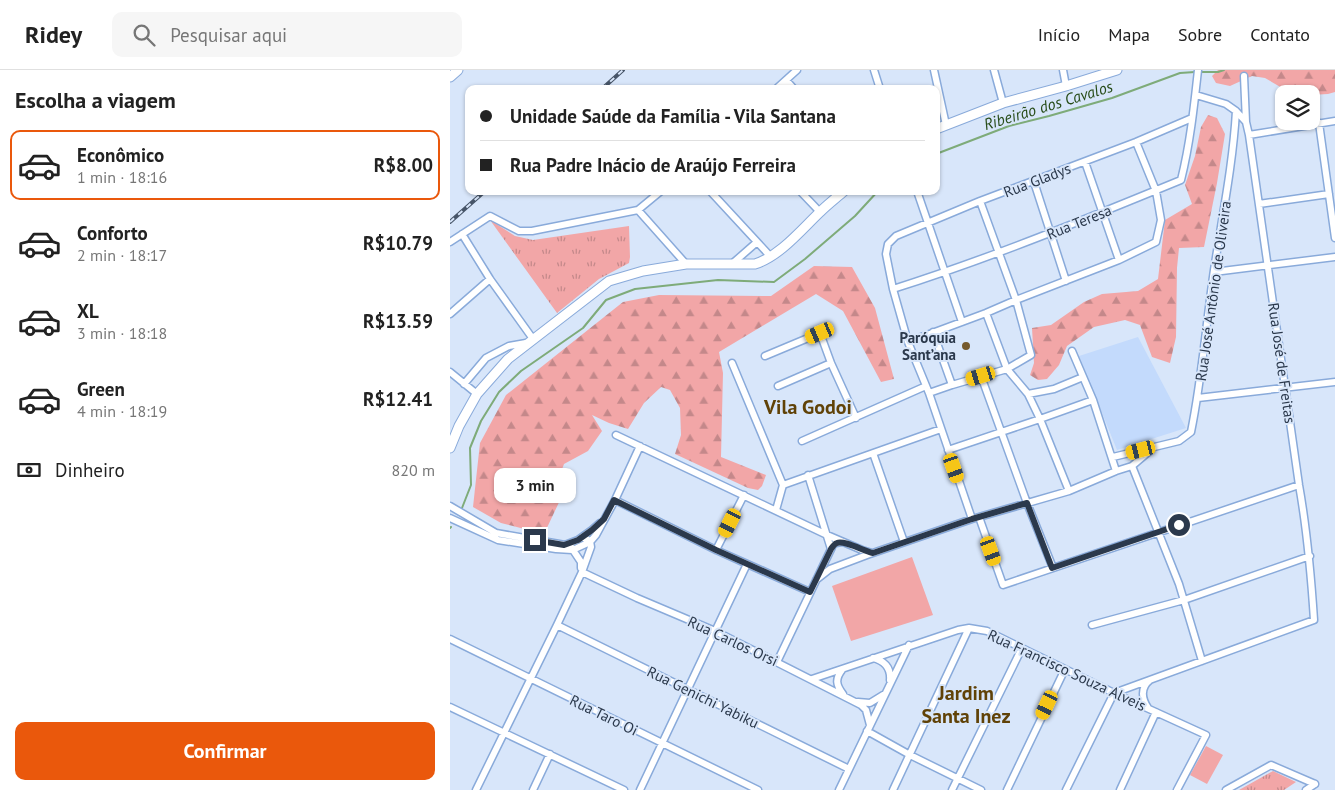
<!DOCTYPE html>
<html lang="pt">
<head>
<meta charset="utf-8">
<style>
	:root { --surface:#fff; --page:#f6f6f6; --text:#222; --muted:#767676; --line:#e0e0e0; --accent:#ea580c }
	body { margin:0; font-family:"PT Sans",sans-serif; background:var(--page); color:var(--text); height:100vh; display:flex; flex-direction:column; font-size:19px; white-space:nowrap }
	* { box-sizing:border-box; margin:0 }
	p { font-size:16px; color:var(--muted) }
	.icon { flex:none; width:28px; height:28px; fill:none; stroke:currentColor; stroke-width:2; stroke-linecap:round; stroke-linejoin:round }
	.map { position:relative; flex:1; overflow:hidden }
	.side { display:flex; flex-direction:column; background:var(--surface); width:450px }
	.side>* { flex:none }
	.banner { position:absolute; left:15px; top:15px; width:475px; height:110px; border-radius:10px; box-shadow:0 1px 4px #0004; display:grid; align-content:center; height:110px; padding:0 15px; background:var(--surface) }
	.fabs { position:absolute; left:825px; top:15px; display:grid; gap:10px }
	.fabs a { display:grid; place-items:center; width:45px; height:45px; border-radius:10px; background:var(--surface); box-shadow:0 1px 4px #0004; font-size:25px }
	.end { position:absolute; width:22px; height:22px; margin:-11px; border:6px solid #2b394c; background:#fff; box-shadow:0 0 0 2px #fff }
	.from { border-radius:50% }
	.bubble { position:absolute; height:35px; border-radius:10px; background:var(--surface); box-shadow:0 1px 4px #0004; font-size:16px; font-weight:700; line-height:35px; text-align:center }
	.car { position:absolute; width:15px; height:30px; margin:-15px -8px; border-radius:6px; box-shadow:0 0 4px 1px #0007; background:linear-gradient(#f5c518 24%,#345 0 40%,#f5c518 0 76%,#345 0 86%,#f5c518 0) }
	.banner b { display:flex; align-items:center; gap:18px; height:48px; font-size:19px }
	.banner b+b { border-top:1px solid var(--line) }
	.banner i { width:12px; height:12px; background:var(--text) }
	ul { padding:0; list-style:none }
	li { display:flex; align-items:center; gap:15px; height:70px; margin:0 10px 8px; padding:0 5px; border:2px solid transparent; border-radius:10px }
	li div { flex:1 }
	li b { display:block; font-size:19px }
	li em { font-style:normal; font-weight:700 }
	li.current { border-color:var(--accent) }
	li>.icon { width:45px; height:45px; stroke-width:1.5 }
	h2 { padding:0 15px; font-size:22px; line-height:60px }
	.pay { display:flex; align-items:center; gap:12px; height:55px; padding:0 15px; font-size:19px }
	.pay p { margin-inline-start:auto }
	.button { display:flex; gap:10px; margin-top:auto; padding:10px 15px }
	.button a { flex:1; height:58px; border-radius:10px; background:var(--accent); color:#fff; font-size:20px; font-weight:700; line-height:58px; text-align:center }
	header { display:flex; align-items:center; gap:30px; box-sizing:border-box; height:70px; padding:0 25px; background:var(--surface); border-bottom:1px solid var(--line) }
	header strong { font-size:24px }
	nav { display:flex; gap:28px; margin-inline-start:auto; font-size:18px }
	.search { width:350px; height:45px; background:var(--page); display:flex; align-items:center; gap:12px; box-sizing:border-box; padding:0 18px; border-radius:10px; color:var(--muted); font-size:19px }
	main { display:flex; flex:1; min-height:0 }
	.map>svg:first-child { display:block }
</style>
</head>
<body>
<header>
<strong>Ridey</strong>
<div class="search"><svg class="icon" aria-label="search" viewBox="0 0 24 24"><circle cx="10" cy="10" r="6"/><path d="M15 15l6 6"/></svg>Pesquisar aqui</div>
<nav><a>Início</a><a>Mapa</a><a>Sobre</a><a>Contato</a></nav>
</header>
<main>
<section class="side">
<h2>Escolha a viagem</h2>
<ul>
<li class="current"><svg class="icon" aria-label="car" viewBox="0 0 24 24"><path d="M5 17H2v-5l4-1 3-4h7l3 4 3 1v5h-3M9 17h6M6 11h13"/><circle cx="7" cy="17" r="2"/><circle cx="17" cy="17" r="2"/></svg><div><b>Econômico</b><p>1 min · 18:16</p></div><em>R$8.00</em></li>
<li><svg class="icon" aria-label="car" viewBox="0 0 24 24"><path d="M5 17H2v-5l4-1 3-4h7l3 4 3 1v5h-3M9 17h6M6 11h13"/><circle cx="7" cy="17" r="2"/><circle cx="17" cy="17" r="2"/></svg><div><b>Conforto</b><p>2 min · 18:17</p></div><em>R$10.79</em></li>
<li><svg class="icon" aria-label="car" viewBox="0 0 24 24"><path d="M5 17H2v-5l4-1 3-4h7l3 4 3 1v5h-3M9 17h6M6 11h13"/><circle cx="7" cy="17" r="2"/><circle cx="17" cy="17" r="2"/></svg><div><b>XL</b><p>3 min · 18:18</p></div><em>R$13.59</em></li>
<li><svg class="icon" aria-label="car" viewBox="0 0 24 24"><path d="M5 17H2v-5l4-1 3-4h7l3 4 3 1v5h-3M9 17h6M6 11h13"/><circle cx="7" cy="17" r="2"/><circle cx="17" cy="17" r="2"/></svg><div><b>Green</b><p>4 min · 18:19</p></div><em>R$12.41</em></li>
</ul>
<div class="pay"><svg class="icon" aria-label="cash" viewBox="0 0 24 24"><path d="M3 7h18v10H3z"/><circle cx="12" cy="12" r="2"/></svg>Dinheiro<p>820 m</p></div>
<div class="button"><a>Confirmar</a></div>
</section>
<div class="map">
<svg width="885" height="720" viewBox="0 0 885 720">
	<defs>
		<pattern id="grass-tufts" width="24" height="20" patternUnits="userSpaceOnUse" patternTransform="scale(1.25)"><rect width="24" height="20" fill="#f2a6a7"/><path d="M3 7l-1-3M5 7V3M7 7l1-3M15 17l-1-3M17 17v-4M19 17l1-3" fill="none" stroke="#c4888a"/></pattern>
		<pattern id="forest-firs" width="22" height="20" patternUnits="userSpaceOnUse" patternTransform="scale(1.25)"><rect width="22" height="20" fill="#f2a6a7"/><path d="M5 1l3.5 6h-7zM16 11l3.5 6h-7z" fill="#c4888a"/></pattern>
	</defs>
	<rect width="100%" height="100%" fill="#d8e6fa"/>
	<!-- built -->
	<path fill="#c3dafc" d="M688,267L736,358L667,380L629,286Z"/>
	<!-- grass -->
	<path fill="url(#grass-tufts)" d="M40,150L65,166L83,170L179,156L180,187L179,193L149,209L107,243Z
		M823,701L846,712L834,720H789Z"/>
	<!-- forest -->
	<path fill="url(#forest-firs)" d="M768,0H885V22L878,24L861,25V24H846L839,22L815,8L802,6L780,16L766,13L762,6Z
		M758,45L767,48L775,64L767,113L754,177L729,178L727,198L726,267L720,293L702,287L690,255L675,250L644,257L617,276L609,295L597,309L588,310L580,305L584,293L582,258L601,255L634,232L652,224L688,221L708,209L715,150L742,134L735,115L745,86L751,57Z
		M364,196L402,197L425,238L444,309L431,312L393,241L366,224L269,282L273,303L271,387L316,405L312,416L308,420L298,418L225,384L231,365L230,338L220,320L211,317L194,333L178,359L159,353L142,345L152,361L138,381L114,394L105,418L112,426L94,464L51,453L23,437L30,373L56,325L173,232L209,225L321,226Z"/>
	<!-- green -->
	<path fill="#f2a6a7" d="M462,487L483,545L401,571L382,516Z
		M756,676L773,685L757,714L740,705Z"/>
	<g fill="none" stroke-linecap="round" stroke-linejoin="round">
		<!-- stream -->
		<path stroke="#7eab79" stroke-width="2" d="M750,2H768L774,0
			M486,84L559,56L599,46L662,28L730,3L745,2
			M12,438L21,415L20,378L31,351L49,322L71,301L133,258L156,230L185,219L268,210L324,212L355,189L405,146L428,121
			M0,458L1,457"/>
		<!-- street casing -->
		<g stroke="#89aada" stroke-width="9">
			<path id="street" d="M424,0L430,19
				M484,0L496,55
				M544,0L553,33
				M613,0L616,16
				M794,6L796,52
				M336,10L344,19
				M326,19L347,0
				M869,53L885,168
				M799,65L885,51
				M635,92L669,190
				M584,112L616,211
				M260,121L321,187
				M350,121L370,142
				M467,121L512,252
				M809,134L879,124
				M188,140L236,194
				M12,164L40,209L83,269
				M0,172L40,146L69,161H82L188,140L211,121
				M283,193L307,172
				M764,202L885,187
				M443,219C541,188 636,149 731,110C740,74 744,37 748,0
				M536,243L557,299L578,324L604,319L633,307
				M0,244L40,209
				M483,262L502,315
				M458,272L536,243L566,230L669,190L706,172L711,150L706,121L686,72
				M622,281L643,330L666,401L682,396L729,514L752,591
				M315,286L370,263L381,293L406,348
				M282,293L333,415
				M0,302L27,324
				M531,306L577,433L603,498
				M14,314L36,288L59,276L76,273
				M328,316L381,293
				M479,323L502,315L557,299L581,285L566,230L530,131
				M578,324L590,349L619,421
				M748,328L885,312
				M166,365L377,465L412,480L422,483
				M352,371L476,316
				M498,380L590,349L643,330
				M423,383L454,472
				M663,387L729,371L741,362C752,308 756,254 764,200C772,147 783,94 786,41L776,34L746,25
				M682,396L702,379
				M358,405L381,479
				M165,430L266,480L360,522
				M0,436L46,463L115,475L128,470L142,460L150,453
				M326,440L333,415L491,359
				M529,447L553,515L849,415
				M0,448L48,470L106,479L122,480L127,478L140,472L146,465L165,430L190,376
				M522,449L479,323L458,272L443,219L436,184L438,174L446,166L530,131L686,72L742,48
				M121,477L131,492V498
				M266,480L294,425
				M132,502L187,528L265,561L411,635L416,640L420,655
				M366,510L380,499L417,485L522,449L619,421L666,401
				M107,555L399,699
				M642,555L734,530L860,486
				M0,569L308,720
				M423,588C435,591 441,598 440,610
				M327,592L383,475L386,473L392,472
				M392,600C385,609 386,615 393,624
				M362,609L508,560L519,558L537,561L664,623L756,665L727,720
				M408,632L420,633L433,625
				M0,637L174,720
				M698,638C692,629 690,618 700,610
				M417,661L460,685L531,720
				M26,720L107,555L132,502L141,477L140,471L132,467
				M83,720L100,684
				M190,720L297,494
				M389,720L459,575
				M443,720L519,558
				M502,720L572,578
				M557,720L615,599
				M616,720L664,623L864,550C861,504 857,460 849,415L799,65L796,52L786,41
				M670,720L706,642
				M776,720L821,695L865,714
				M856,720L865,714"/>
		</g>
		<!-- secondary casing -->
		<g stroke="#89aada" stroke-width="11">
			<path id="secondary" d="M0,7L8,0
				M486,59L553,33L616,16L667,0
				M0,378L9,356L27,324L58,289L159,211L193,201L236,194H305C330,186 351,160 370,142C377,135 386,128 394,121"/>
		</g>
		<!-- street -->
		<use href="#street" stroke="#fff" stroke-width="6"/>
		<!-- secondary -->
		<use href="#secondary" stroke="#fff" stroke-width="9"/>
		<!-- rail casing -->
		<g stroke="#475568" stroke-width="4">
			<path id="rail" d="M152,19L173,0
				M0,152L35,121"/>
		</g>
		<!-- rail -->
		<use href="#rail" stroke="#d8e6fa" stroke-width="2" stroke-dasharray="5.5" stroke-linecap="butt"/>
	</g>
	<g fill="none" stroke-linecap="round" stroke-linejoin="round">
		<!-- route -->
		<path stroke="#2b394c" stroke-width="6" d="M85,470L114,475L128,470L142,460L154,449L164,430L266,480L360,522L381,479C383,476 384,474 387,473C394,470 414,481 423,483L522,449L577,433L602,498L729,455"/>
	</g>
	<!-- markers -->
	<circle fill="#75592c" stroke="#d8e6fa" stroke-width="2" cx="516" cy="276" r="5"/>
	<g text-anchor="middle" dominant-baseline="central" stroke-width="4" stroke-linejoin="round" paint-order="stroke">
		<!-- street labels -->
		<g font-size="15" fill="#2b394c" stroke="#d8e6fa">
			<text transform="translate(587 110) rotate(-21)">Rua Gladys</text>
			<text transform="translate(629 152) rotate(-22)">Rua Teresa</text>
			<text transform="translate(763 221) rotate(-82)">Rua José Antônio de Oliveira</text>
			<text transform="translate(832 293) rotate(82)">Rua José de Freitas</text>
			<text transform="translate(283 571) rotate(25)">Rua Carlos Orsi</text>
			<text transform="translate(617 600) rotate(25)">Rua Francisco Souza Alveis</text>
			<text transform="translate(253 627) rotate(26)">Rua Genichi Yabiku</text>
			<text transform="translate(154 645) rotate(26)">Rua Taro Oi</text>
		</g>
		<!-- poi labels -->
		<g font-size="15" font-weight="bold" fill="#2b394c" stroke="#d8e6fa" text-anchor="end">
			<text x="506" y="267">Paróquia<tspan x="506" dy="17">Sant’ana</tspan></text>
		</g>
		<!-- water labels -->
		<g font-size="16" font-style="italic" fill="#274c18" stroke="#d8e6fa">
			<text transform="translate(598 35) rotate(-17)">Ribeirão dos Cavalos</text>
		</g>
		<!-- district labels -->
		<g font-size="20" font-weight="bold" fill="#604207" stroke="#d8e6fa">
			<text x="358" y="337">Vila Godoi</text>
			<text x="516" y="623">Jardim<tspan x="516" dy="23">Santa Inez</tspan></text>
		</g>
	</g>
</svg>
<div class="fabs">
<a><svg class="icon" aria-label="layers" viewBox="0 0 24 24"><path d="M12 4l9 5-9 5-9-5zM3 14l9 5 9-5"/></svg></a>
</div>
<i class="end from" style="left:729px;top:455px"></i>
<i class="end" style="left:85px;top:470px"></i>
<div class="bubble" style="left:44px;top:398px;width:82px">3 min</div>
<i class="car" style="left:370px;top:263px;rotate:247deg"></i>
<i class="car" style="left:531px;top:306px;rotate:253deg"></i>
<i class="car" style="left:691px;top:380px;rotate:256deg"></i>
<i class="car" style="left:504px;top:398px;rotate:161deg"></i>
<i class="car" style="left:280px;top:453px;rotate:207deg"></i>
<i class="car" style="left:541px;top:481px;rotate:160deg"></i>
<i class="car" style="left:597px;top:635px;rotate:205deg"></i>
<div class="banner">
<b><i class="from"></i>Unidade Saúde da Família - Vila Santana</b>
<b><i></i>Rua Padre Inácio de Araújo Ferreira</b>
</div>
</div>
</main>
</body>
</html>
